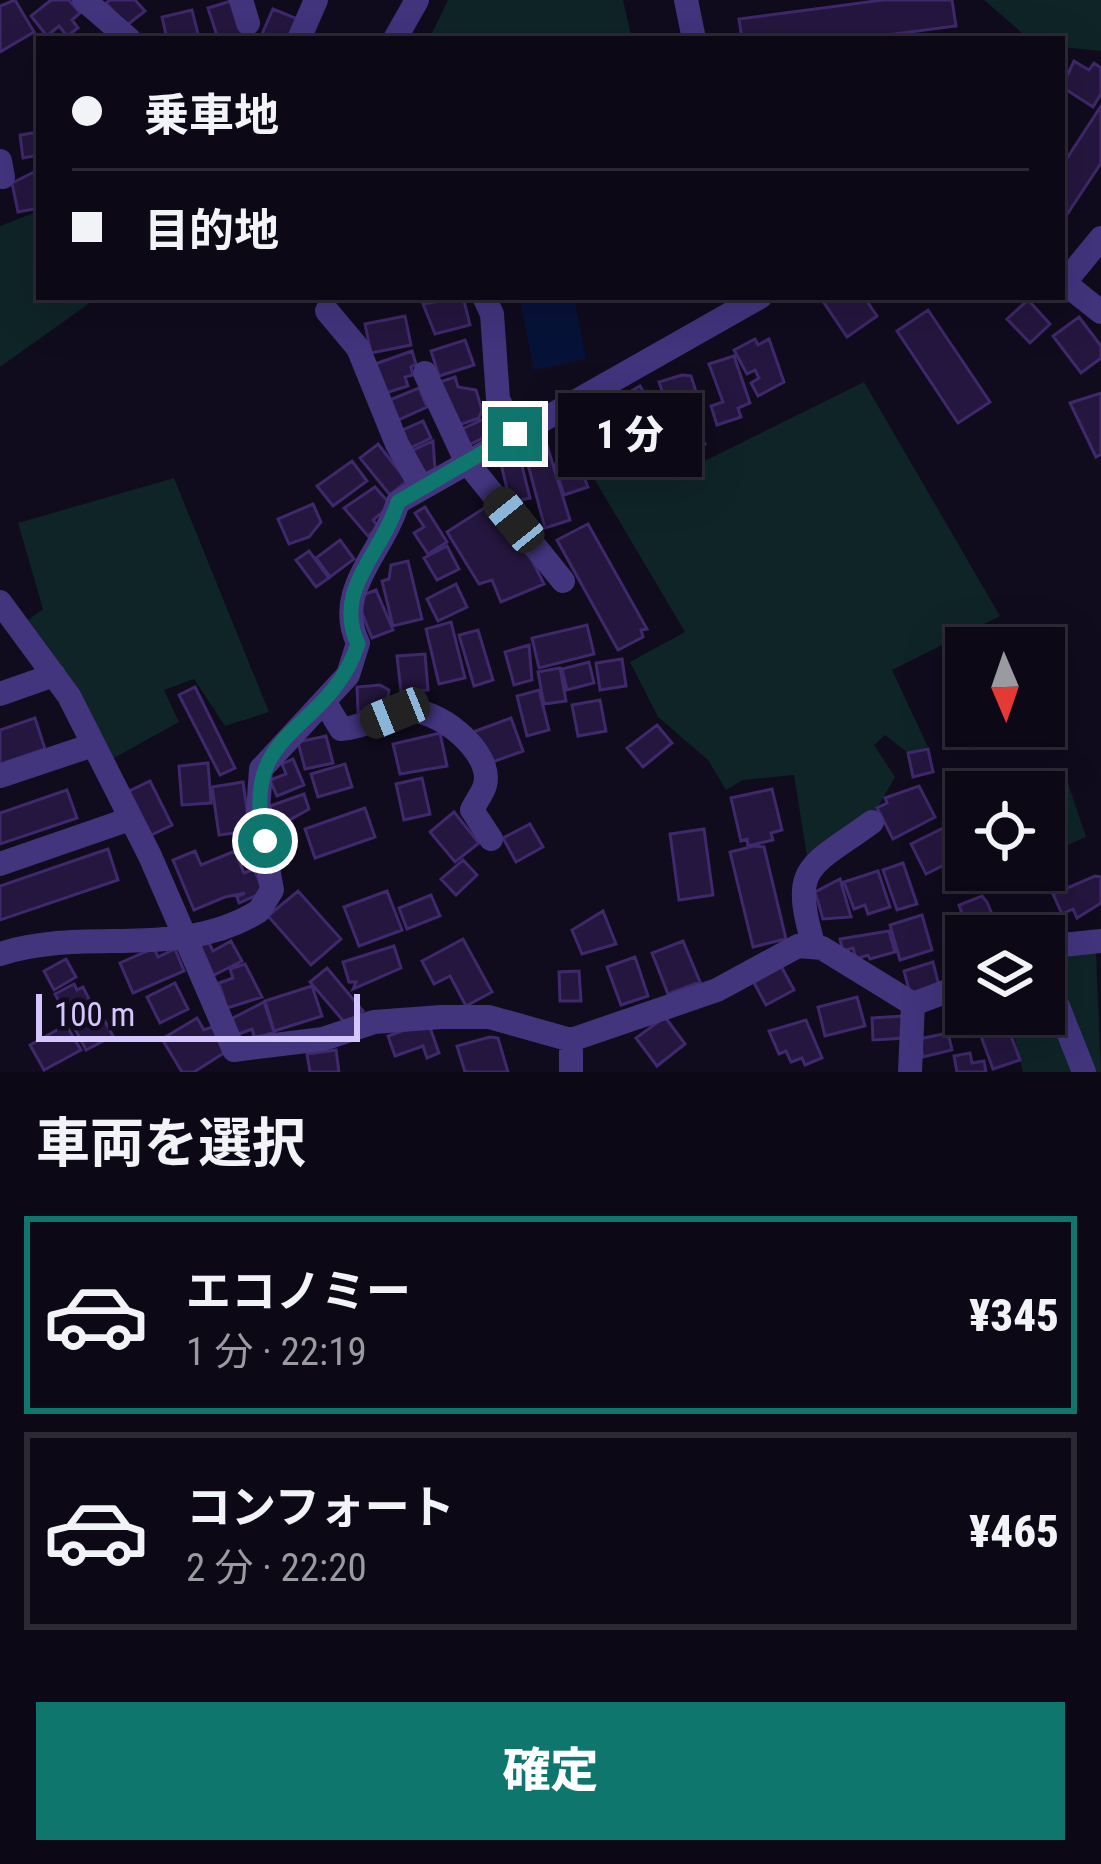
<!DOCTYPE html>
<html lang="ja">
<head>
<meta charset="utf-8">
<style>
	:root { --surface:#0c0816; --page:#15111f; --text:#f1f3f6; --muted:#9a9aa1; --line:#2c2935; --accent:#0f766e }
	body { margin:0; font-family:"Roboto Condensed","Noto Sans JP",sans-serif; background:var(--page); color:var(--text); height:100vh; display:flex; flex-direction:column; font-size:45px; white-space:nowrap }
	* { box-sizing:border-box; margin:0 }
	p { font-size:39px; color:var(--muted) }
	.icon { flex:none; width:66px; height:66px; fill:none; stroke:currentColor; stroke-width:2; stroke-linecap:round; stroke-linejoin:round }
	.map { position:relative; height:1072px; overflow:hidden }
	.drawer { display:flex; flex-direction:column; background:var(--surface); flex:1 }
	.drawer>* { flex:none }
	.top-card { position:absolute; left:36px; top:36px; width:1029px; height:264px; border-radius:0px; box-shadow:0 12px 48px #0002,0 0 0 3px var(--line); display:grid; align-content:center; height:264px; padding:0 36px; background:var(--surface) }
	.needle { width:78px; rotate:178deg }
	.fabs { position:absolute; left:945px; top:627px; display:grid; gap:24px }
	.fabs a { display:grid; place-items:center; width:120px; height:120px; border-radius:0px; background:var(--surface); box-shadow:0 12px 48px #0002,0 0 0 3px var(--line); font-size:60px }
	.scale { position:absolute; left:36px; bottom:30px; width:324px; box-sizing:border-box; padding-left:12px; border:6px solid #d5c6ff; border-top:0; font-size:33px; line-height:42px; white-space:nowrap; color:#d5c6ff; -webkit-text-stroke:9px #100b1d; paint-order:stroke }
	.end { position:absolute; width:54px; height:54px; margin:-27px; border:15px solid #0f766e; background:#fff; box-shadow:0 0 0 6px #fff }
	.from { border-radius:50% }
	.bubble { position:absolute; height:84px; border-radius:0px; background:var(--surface); box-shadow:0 12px 48px #0002,0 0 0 3px var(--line); font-size:39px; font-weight:800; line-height:84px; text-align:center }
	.car { position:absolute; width:36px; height:72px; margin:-36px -18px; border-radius:15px; box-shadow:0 0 9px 3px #0007; background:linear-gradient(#222 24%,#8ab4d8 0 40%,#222 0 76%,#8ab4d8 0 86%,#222 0) }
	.top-card b { display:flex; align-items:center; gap:42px; height:114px; font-size:45px }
	.top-card b+b { border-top:3px solid var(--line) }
	.top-card i { width:30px; height:30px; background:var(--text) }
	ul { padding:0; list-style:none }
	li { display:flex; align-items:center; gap:36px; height:198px; margin:0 24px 18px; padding:0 12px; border:6px solid var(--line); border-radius:0px }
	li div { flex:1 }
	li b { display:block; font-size:45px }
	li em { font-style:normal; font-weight:800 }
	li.current { border-color:var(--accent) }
	li>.icon { width:108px; height:108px; stroke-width:1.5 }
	h2 { padding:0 36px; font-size:54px; line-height:144px }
	.cta { display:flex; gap:24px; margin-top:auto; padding:24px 36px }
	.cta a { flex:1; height:138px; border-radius:0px; background:var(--accent); color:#fff; font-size:48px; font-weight:800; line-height:138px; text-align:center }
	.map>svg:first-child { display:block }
</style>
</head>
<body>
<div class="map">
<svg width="1101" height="1072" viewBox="0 0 1101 1072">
	<rect width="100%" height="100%" fill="#100b1d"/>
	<!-- green -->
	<path fill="#0e2427" d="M448,0H623L632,39H429Z
		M984,0H1101V51L1062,47V39H1029Z
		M39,211V297H98L0,367V226Z
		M864,382L1000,616L892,670L928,747L908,753L885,735L874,745L895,777L874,814L807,857L794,775L743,780L726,790L708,760L658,717L630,662L685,632L560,421L602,397L641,455L660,445L678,474Z
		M174,478L269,712L225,726L194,679L164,690L179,722L112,759L79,690L28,620L43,609L18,523Z
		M1064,771L1086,837L1044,855V792H1015Z
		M1096,952L1101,1072H1094L1049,956Z
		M1044,984L1077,1072H1023L1009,1014H1044Z"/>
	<!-- water -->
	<path fill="#071239" d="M519,297H574L586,359L534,370Z"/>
	<!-- building -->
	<path fill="#24163e" stroke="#3f286b" stroke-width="3" d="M15,0L34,32L0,52V6Z
		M51,0H69L80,13L72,20L78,28L67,36L59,26L47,36L31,16Z
		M110,0H135L145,11L126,26L106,3Z
		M234,0L246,39H218L208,8Z
		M883,0H952L956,26L856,39H742L739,19Z
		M273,9L300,20L292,39L262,34Z
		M192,10L199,38L167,39L162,17Z
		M1074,61L1089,70L1094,63L1101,68V94L1093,107L1062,87Z
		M1101,106V163L1062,222V166Z
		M39,132V155L23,158L20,135Z
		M36,171L39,208L18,212L12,183Z
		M463,297L470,325L435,334L423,304Z
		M820,297H864L877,316L847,337Z
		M1028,300L1050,324L1030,343L1007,319Z
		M928,310L990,402L958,423L897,331Z
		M405,316L411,345L371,353L365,324Z
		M1079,317L1101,346V358L1081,373L1053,336Z
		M755,339L758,345L769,339L784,382L758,396L751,383L759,378L755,370L747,374L734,350Z
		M465,340L474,365L439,376L431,351Z
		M412,351L416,364L411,367L413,375L405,377L408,386L386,393L375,364Z
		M734,356L750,403L738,408L741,417L717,425L711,406L723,402L709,364Z
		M682,375L691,376L699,401L669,411L659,382Z
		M455,377L458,387L476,390L482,410L479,418L456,426L440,382Z
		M640,386L656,413L647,418L654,432L638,441L625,419L618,422L608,404Z
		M419,388L427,407L396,421L387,401Z
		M1101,393V454L1096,457L1070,403Z
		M486,418L493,433L465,447L458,431Z
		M423,421L431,438L406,450L398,432Z
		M693,421L705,444L670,462L658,438Z
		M545,439L570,520L545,528L523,446Z
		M433,441L435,469L418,477L407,453Z
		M378,444L407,481L390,495L360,458Z
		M518,450L530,498L510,502L499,455Z
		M576,458L588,487L564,495L554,465Z
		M352,461L367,481L333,506L317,486Z
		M375,487L391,505L373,520L379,527L368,536L344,508Z
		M313,504L321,522L309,537L289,544L278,519Z
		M425,507L447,542L428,554L414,533L424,527L415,513Z
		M486,507L532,560L544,584L501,602L492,580L479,584L447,532Z
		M588,524L647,629L641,630L643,637L618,650L557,540Z
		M340,540L354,559L330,577L316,558Z
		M447,546L459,569L437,580L424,558Z
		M309,551L329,578L316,587L296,560Z
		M408,561L422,619L393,626L382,581L389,579L391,565Z
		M456,584L467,607L438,621L427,599Z
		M376,590L393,630L372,638L356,598Z
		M451,622L465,678L439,684L426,629Z
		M587,625L594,654L539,668L532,638Z
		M478,630L493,680L474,686L459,635Z
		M529,645L532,680L514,685L505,652Z
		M425,654L428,690L401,692L397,656Z
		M622,659L626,686L600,690L596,663Z
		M589,662L594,683L567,690L562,669Z
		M560,668L566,701L544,704L538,672Z
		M380,685L389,690L386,710L358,712L357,687Z
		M195,687L235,768L220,775L179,695Z
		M539,690L549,730L527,736L517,696Z
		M600,700L606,731L578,736L572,705Z
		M35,718L45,749L0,764V730Z
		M511,718L523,751L484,765L473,732Z
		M657,725L672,743L643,767L627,748Z
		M440,733L447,766L400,774L393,744Z
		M326,736L333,763L305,769L298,742Z
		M928,749L933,772L913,777L908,753Z
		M293,759L304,785L277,796L270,780L286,774L282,764Z
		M208,763L211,803L182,805L179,766Z
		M345,764L352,787L318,797L311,774Z
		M422,778L430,814L404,820L396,784Z
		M150,781L172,825L145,838L123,794Z
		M243,782L250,831L219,835L212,787Z
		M919,786L935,817L893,839L877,808L887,803L885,798Z
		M772,789L782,830L771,833L773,840L748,846L747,839L741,841L731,798Z
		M67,790L77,818L0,844V813Z
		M304,794L309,809L277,827L270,806Z
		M365,808L375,837L315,858L305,829Z
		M454,812L479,843L455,862L430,832Z
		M966,817V854L926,874L911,844Z
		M530,824L543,847L516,862L503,838Z
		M704,829L713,895L679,900L670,834Z
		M754,846L764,847L786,939L753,947L730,852Z
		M108,849L118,880L0,920V886Z
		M195,851L201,865L235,851L244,873L254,869L264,892L239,903L237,897L245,893L225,897L194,910L173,860Z
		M463,860L477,875L456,895L441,879Z
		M903,863L917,904L897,910L883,870Z
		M878,871L890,907L868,914L865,905L854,909L844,882Z
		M1095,876L1101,877V903L1077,918L1073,909L1062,914L1053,894Z
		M840,879L851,917L823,919L815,892Z
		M298,891L341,939L311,965L268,916Z
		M387,891L402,930L359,946L344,907Z
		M431,895L440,916L407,929L399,908Z
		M982,896L987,902L1001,936H975L968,930L959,905Z
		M603,911L616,944L582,954L572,930Z
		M922,915L932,950L900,960L890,925Z
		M889,931L895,952L870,959L868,955L856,959L853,948L843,951L840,939Z
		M463,939L492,992L466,1006L450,976L434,984L422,961Z
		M208,941L213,951L231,941L242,961L206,979L191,950Z
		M683,941L700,982L668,994L652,953Z
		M394,946L401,968L353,989L356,982H349L343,962Z
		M154,948L158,957L175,949L184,971L133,993L120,963Z
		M635,957L648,996L621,1005L607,967Z
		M66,959L76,977L54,990L44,971Z
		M933,962L939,986L910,994L904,971Z
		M245,964L262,997L227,1008L219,983L233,978L230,969Z
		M780,964L794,990L766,1005L752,979Z
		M327,968L363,1011L346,1024L310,982Z
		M579,971L581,1001H560L559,972Z
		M175,983L188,1009L160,1023L147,997Z
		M74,984L77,990L83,987L93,1007L69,1020L55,994Z
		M312,986L322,1016L274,1031L265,1001Z
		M857,997L865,1026L825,1036L818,1007Z
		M264,1002L274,1032L255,1039L252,1029L236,1035L231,1019Z
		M93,1014L96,1019L102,1016L113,1036L86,1050L73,1025Z
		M973,1014H1003L1020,1060L993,1069Z
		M904,1016L906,1038L873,1040L872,1018Z
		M665,1017L685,1044L657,1066L636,1038Z
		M197,1018L204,1030L212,1027L227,1051L194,1072H182L162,1039Z
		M806,1020L822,1058L805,1065L802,1058L791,1062L786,1051L779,1054L769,1031Z
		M428,1022L439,1053L427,1058L423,1046L395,1056L388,1036Z
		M66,1025L81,1050L44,1070L30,1045Z
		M948,1033L952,1050L923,1057L919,1039Z
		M490,1037L498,1038L508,1072H465L457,1046Z
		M336,1050L339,1072H310L307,1054Z
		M970,1053L972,1063L984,1061L986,1072H957L954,1056Z"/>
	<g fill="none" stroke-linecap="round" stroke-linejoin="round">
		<!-- minor -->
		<path stroke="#42347d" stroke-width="24" d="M84,0L129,39
			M241,0L248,23
			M686,0L694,39
			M299,39L316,0
			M395,39L417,0
			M0,161L3,177
			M1062,281L1101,312
			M1065,282L1101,238
			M484,297L492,314L498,399L515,434
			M327,311L358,348L397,444L421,487
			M425,373L466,461L563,581
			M0,602L69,696L150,856L234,1050L323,1039L374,1022L441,1017H489L571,1040L717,990L798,946L822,948L913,1004L966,984
			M0,694L54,675
			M324,701L341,729C363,728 382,714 404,711C435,705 494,752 485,785C483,793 475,803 472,810L491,839
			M0,776L93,745
			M0,864L130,819
			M814,947C790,864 808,869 872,822
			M1044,947L1101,941
			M0,954C85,926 179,961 259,911L272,890L258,812L261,769L348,675L358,643C333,590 383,553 398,502L760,297
			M1044,971L1084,1072
			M571,1040V1072
			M910,1072L913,1004"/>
	</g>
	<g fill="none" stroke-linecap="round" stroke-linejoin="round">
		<!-- route -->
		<path stroke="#0f766e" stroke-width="15" d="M265,841C237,726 328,735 358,644C332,590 383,553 398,502L515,434"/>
	</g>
</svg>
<div class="fabs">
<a><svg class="needle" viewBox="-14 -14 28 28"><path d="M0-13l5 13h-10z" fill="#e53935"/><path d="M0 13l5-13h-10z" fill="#9a9aa1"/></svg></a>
<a><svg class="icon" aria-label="locate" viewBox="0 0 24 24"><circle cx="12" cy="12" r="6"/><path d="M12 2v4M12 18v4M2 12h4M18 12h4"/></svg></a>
<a><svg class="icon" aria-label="layers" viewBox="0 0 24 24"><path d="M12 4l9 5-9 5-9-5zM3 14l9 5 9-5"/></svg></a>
</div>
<div class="scale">100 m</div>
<i class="end from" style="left:265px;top:841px"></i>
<i class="end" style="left:515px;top:434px"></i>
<div class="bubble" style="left:558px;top:393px;width:144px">1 分</div>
<i class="car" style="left:514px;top:520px;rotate:321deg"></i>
<i class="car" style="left:395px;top:713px;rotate:248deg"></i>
<div class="top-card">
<b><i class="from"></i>乗車地</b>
<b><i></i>目的地</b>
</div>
</div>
<section class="drawer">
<h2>車両を選択</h2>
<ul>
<li class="current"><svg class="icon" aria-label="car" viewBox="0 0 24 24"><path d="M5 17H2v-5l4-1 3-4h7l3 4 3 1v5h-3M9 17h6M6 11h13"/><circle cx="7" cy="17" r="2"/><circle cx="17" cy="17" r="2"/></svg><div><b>エコノミー</b><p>1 分 · 22:19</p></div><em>¥345</em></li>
<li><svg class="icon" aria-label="car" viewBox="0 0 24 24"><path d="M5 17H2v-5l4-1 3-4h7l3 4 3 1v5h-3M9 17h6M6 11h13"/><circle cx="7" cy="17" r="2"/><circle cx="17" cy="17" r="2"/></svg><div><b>コンフォート</b><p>2 分 · 22:20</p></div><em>¥465</em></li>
</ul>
<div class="cta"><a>確定</a></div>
</section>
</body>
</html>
